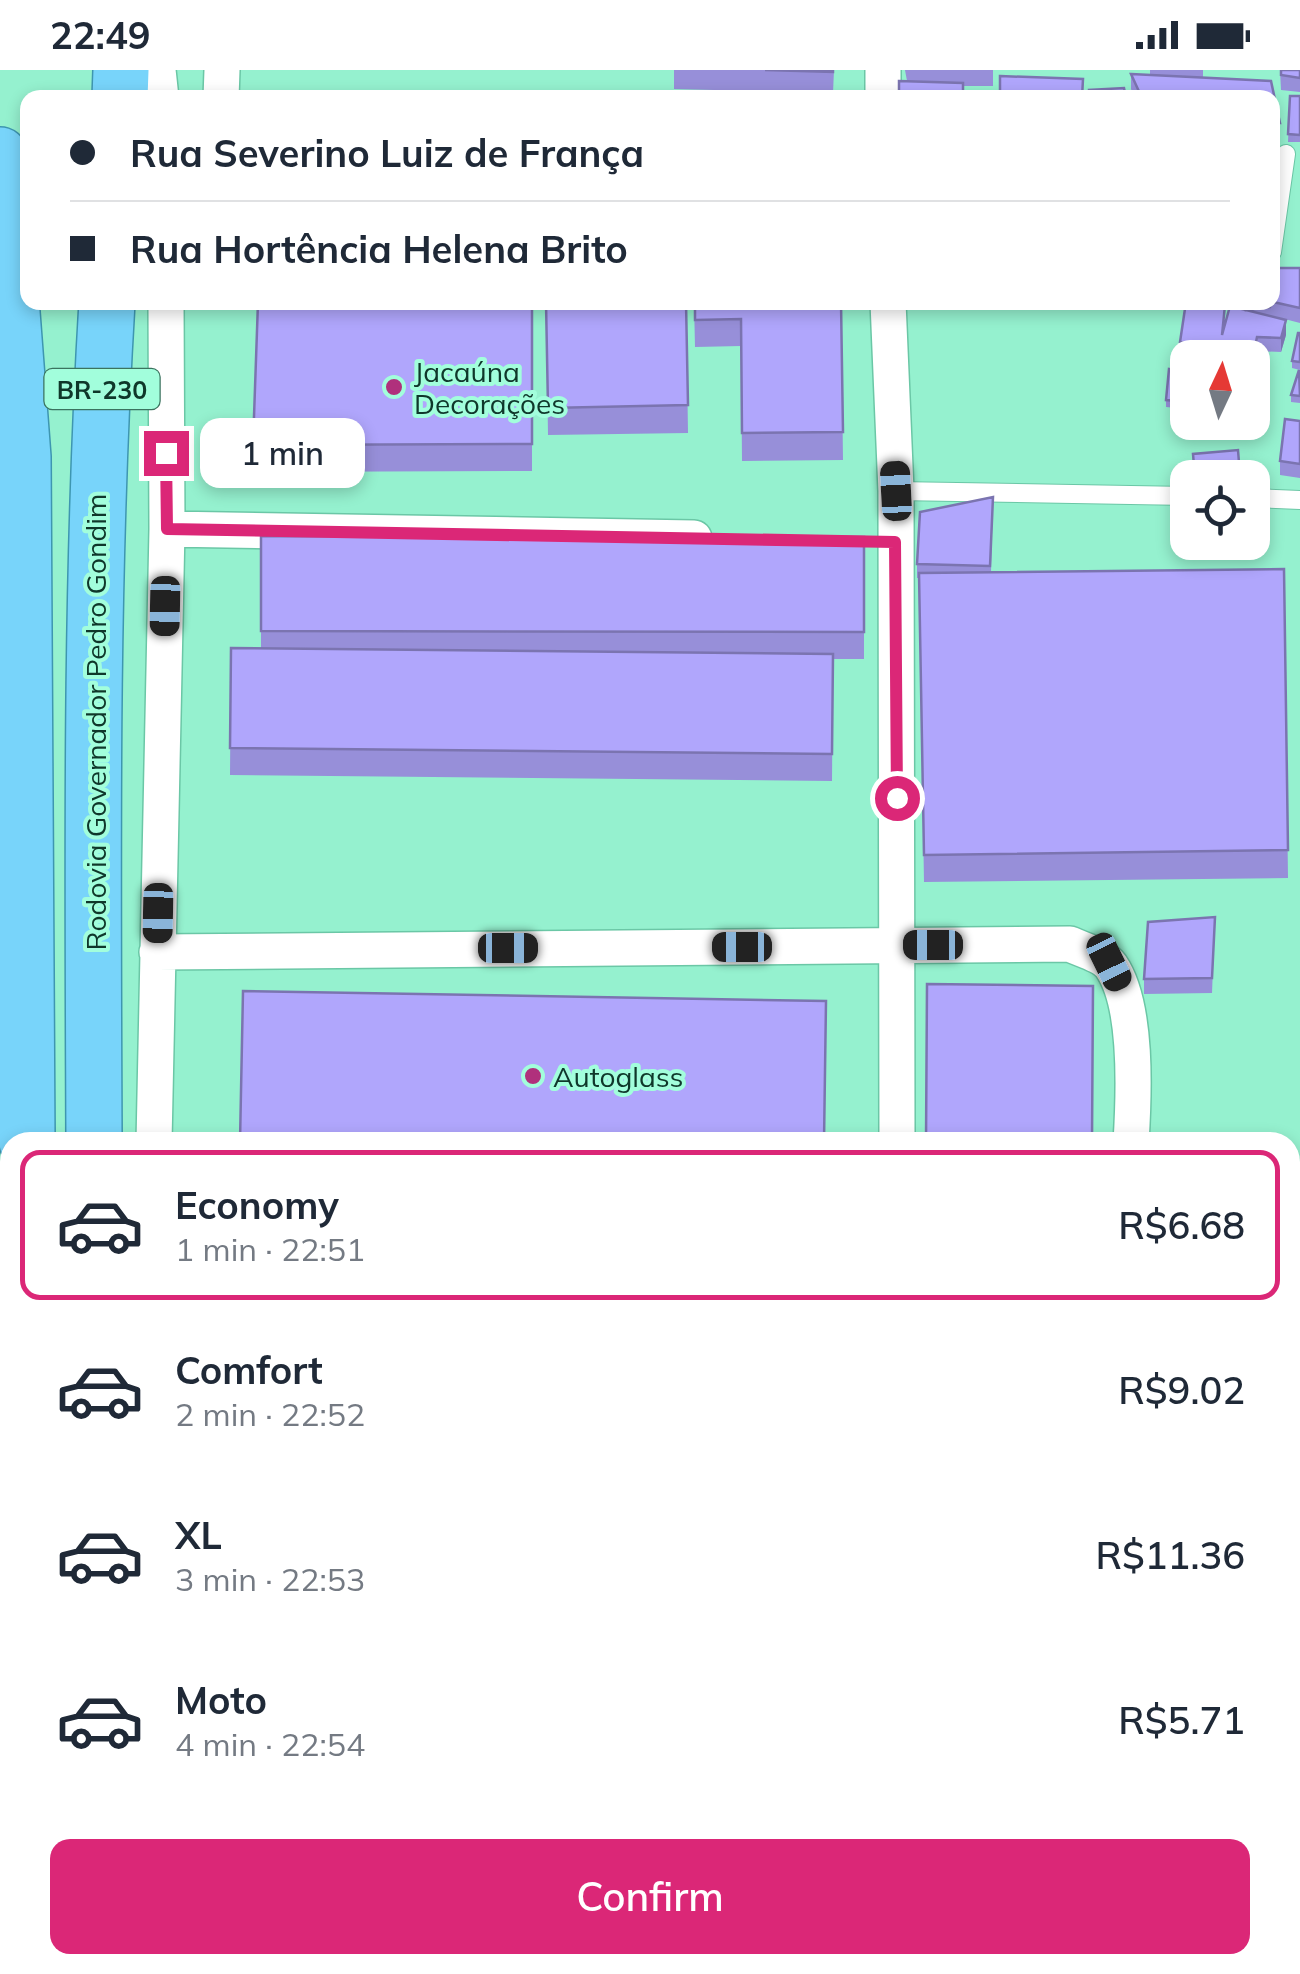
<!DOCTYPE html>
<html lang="en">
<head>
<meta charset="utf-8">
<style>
	:root { --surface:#fff; --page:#f2f2f3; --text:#1f2937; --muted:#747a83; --line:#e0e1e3; --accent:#db2777 }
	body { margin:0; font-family:Mulish,sans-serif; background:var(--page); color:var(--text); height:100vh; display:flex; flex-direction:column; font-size:38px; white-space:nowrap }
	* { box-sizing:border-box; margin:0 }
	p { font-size:32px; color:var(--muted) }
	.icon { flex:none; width:55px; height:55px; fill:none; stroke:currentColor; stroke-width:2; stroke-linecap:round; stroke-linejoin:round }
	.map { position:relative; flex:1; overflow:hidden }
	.side { position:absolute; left:0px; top:1062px; width:1300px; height:842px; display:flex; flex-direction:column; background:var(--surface); border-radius:30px 30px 0 0; box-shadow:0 5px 15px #0003 }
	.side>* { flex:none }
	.top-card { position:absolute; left:20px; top:20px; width:1260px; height:220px; border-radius:20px; box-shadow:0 5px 15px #0003; display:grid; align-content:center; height:220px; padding:0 50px; background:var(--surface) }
	.needle { width:65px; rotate:4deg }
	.tools { position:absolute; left:1170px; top:270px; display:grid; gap:20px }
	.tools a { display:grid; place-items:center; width:100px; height:100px; border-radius:20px; background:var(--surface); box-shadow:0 5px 15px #0003; font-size:50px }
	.end { position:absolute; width:45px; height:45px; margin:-22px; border:12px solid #db2777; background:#fff; box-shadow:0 0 0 5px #fff }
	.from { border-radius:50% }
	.bubble { position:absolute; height:70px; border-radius:20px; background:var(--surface); box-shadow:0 5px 15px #0003; font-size:32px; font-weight:600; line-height:70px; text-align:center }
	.car { position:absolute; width:30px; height:60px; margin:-30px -15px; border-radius:12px; box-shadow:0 0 8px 2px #0007; background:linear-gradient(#222 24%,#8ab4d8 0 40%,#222 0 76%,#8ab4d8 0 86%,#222 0) }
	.top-card b { display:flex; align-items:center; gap:35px; height:95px; font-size:38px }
	.top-card b+b { border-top:2px solid var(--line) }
	.top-card i { width:25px; height:25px; background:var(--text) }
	ul { padding:18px 0 0; list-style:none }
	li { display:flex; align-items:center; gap:30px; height:150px; margin:0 20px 15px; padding:0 30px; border:5px solid transparent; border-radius:20px }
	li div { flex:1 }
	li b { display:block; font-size:38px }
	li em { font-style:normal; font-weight:600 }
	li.active { border-color:var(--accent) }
	li>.icon { width:90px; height:90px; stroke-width:1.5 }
	.action { display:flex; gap:20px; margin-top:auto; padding:20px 50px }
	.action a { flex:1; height:115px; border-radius:20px; background:var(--accent); color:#fff; font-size:40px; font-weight:600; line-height:115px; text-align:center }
	.status { display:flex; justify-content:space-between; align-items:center; height:70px; padding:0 50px; background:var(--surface); direction:ltr }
	.status svg { height:28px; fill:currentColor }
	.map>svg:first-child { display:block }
</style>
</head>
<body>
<div class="status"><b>22:49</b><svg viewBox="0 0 49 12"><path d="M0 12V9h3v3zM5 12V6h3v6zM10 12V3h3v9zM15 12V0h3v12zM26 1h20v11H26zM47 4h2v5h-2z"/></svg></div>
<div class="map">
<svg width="1300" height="1904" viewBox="0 0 1300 1904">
	<rect width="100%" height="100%" fill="#95f1cf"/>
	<!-- forest -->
	<path fill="#b3b11c" d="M1300,1671V1757L1290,1750V1672Z"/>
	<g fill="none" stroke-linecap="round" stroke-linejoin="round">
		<!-- service casing -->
		<g stroke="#6bc7a6" stroke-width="20">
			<path id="service" d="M1272,182L1286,84
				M896,421L1188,426
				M1252,428L1300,430"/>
		</g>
		<!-- minor casing -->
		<g stroke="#6bc7a6" stroke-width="38">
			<path id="minor" d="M158,0L161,28
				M221,28L222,0
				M883,28V0
				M888,232L896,421L897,1072
				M167,459L694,468
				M157,882L1070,874C1082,880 1103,885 1111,896C1138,935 1134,1025 1131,1072
				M154,1072L167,459L166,232
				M148,1895V1904
				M1146,1904V1895"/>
		</g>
		<!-- trunk casing -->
		<g stroke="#3e96b0" stroke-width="58">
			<path id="trunk" d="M120,28L121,0
				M0,85L23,387L27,1072
				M94,1072C93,792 90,512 107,232
				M32,1904V1895
				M93,1904V1895"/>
		</g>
		<!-- service -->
		<use href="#service" stroke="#fff" stroke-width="18"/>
		<!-- minor -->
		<use href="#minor" stroke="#fff" stroke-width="35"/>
		<!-- trunk -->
		<use href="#trunk" stroke="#78d4fa" stroke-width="55"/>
	</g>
	<!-- wall -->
	<path fill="#978fd9" d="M674,0H834L833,23L674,19Z
		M905,0H993V16H963L907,11Z
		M1150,0H1203V8L1271,11L1280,53V67H1272V28H1135L1131,19V4L1150,5Z
		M1280,0H1300V22L1281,20Z
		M1290,26H1300V72H1288Z
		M1300,198V253L1273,246L1286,265L1281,282L1257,281L1252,288L1180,286V272L1186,232H1241L1240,237L1225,235L1224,255Z
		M532,232V401L253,402V375Z
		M546,232H686L688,363L548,365Z
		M694,232H841L843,390L742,391L741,276L695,277Z
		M1300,263V300L1292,298V291Z
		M1300,300V333L1291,332V325Z
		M1188,301V339L1166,337V330Z
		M1300,351V408L1280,405V391Z
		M1207,352H1247V365L1207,363Z
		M993,427L991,502L1284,499L1288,808L924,812L919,508H917V494Z
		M261,466L864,467V589H833L832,711L230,705L231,578H261Z
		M1215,847L1212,923L1144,924V909Z
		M1300,1148V1220H1290V1149Z
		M1290,1228L1295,1308V1329H1290Z
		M1300,1321V1450L1297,1449L1295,1393V1372Z
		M1300,1552V1651H1290V1553Z
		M921,1895H992V1904L921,1903Z"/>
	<!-- shaded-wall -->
	<path fill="#7b74b0" d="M1286,250V265L1281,282V268Z
		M1257,267V281L1252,306V291Z"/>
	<!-- building -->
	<path fill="#b0a6fc" stroke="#7b74b0" stroke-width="2.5" d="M765,0H833V2Z
		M1281,0H1300V8L1281,5Z
		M1131,4L1271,11L1280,53H1272V28H1142Z
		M1000,6L1083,9L1082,28H1000Z
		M899,11L963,13V28H899Z
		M1124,18L1126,28H1089V20Z
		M1290,26H1300V65L1288,64Z
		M1272,198H1300V238L1273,232L1270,237L1246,240L1247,232H1272Z
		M258,232H532V374L253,375Z
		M546,232H686L688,335L548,338Z
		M695,232H841L843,362L742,363L741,249L695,250Z
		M1186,232H1207L1225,235L1222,265L1230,236L1286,250L1281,268L1257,267L1252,291V288H1218L1220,278L1180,272Z
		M1298,263H1300V292L1292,291Z
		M1169,299L1188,301V332L1166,330Z
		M1299,300L1300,326L1291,325Z
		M1285,349L1300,351V394L1280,391Z
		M1207,352H1247V357L1207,356Z
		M1238,380L1240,405L1195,408L1193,384Z
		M993,427L990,496L917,494L920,442Z
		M261,466L864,467V562L261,561Z
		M1284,499L1288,780L924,785L919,503Z
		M231,578L833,584L832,684L230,678Z
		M1215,847L1212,908L1144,909L1148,852Z
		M927,914L1093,916L1092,1072H926Z
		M243,921L826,931L824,1072H240Z
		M1300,1148V1199H1290V1149Z
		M1290,1228H1291L1295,1308H1290Z
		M1300,1321V1429L1297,1428L1295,1372Z
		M1300,1552V1630H1290V1553Z
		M1290,1801H1300V1873H1290Z
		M1290,1873H1300V1904H1158V1895H1290Z
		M1016,1895H1063V1904H1016Z"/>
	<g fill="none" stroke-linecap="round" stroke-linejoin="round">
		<!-- route -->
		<path stroke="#db2777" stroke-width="12" d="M166,383L167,459L895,472L897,728"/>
	</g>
	<!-- markers -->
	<g fill="#b0307c" stroke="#a2fedc" stroke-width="4">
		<circle cx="394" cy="317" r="10"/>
		<circle cx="533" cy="1006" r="10"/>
	</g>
	<g text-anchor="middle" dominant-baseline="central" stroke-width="8" stroke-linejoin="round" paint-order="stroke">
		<!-- shield labels -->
		<rect fill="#a2fedc" stroke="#3b735f" stroke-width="2.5" x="44.5" y="299" width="115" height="40" rx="8"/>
		<g font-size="25" font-weight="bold" fill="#0f372a">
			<text x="102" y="319">BR-230</text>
		</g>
		<!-- poi labels -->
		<g font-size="28" fill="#0f372a" stroke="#a2fedc" text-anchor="start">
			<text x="414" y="301">Jacaúna<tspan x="414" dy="32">Decorações</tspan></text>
			<text x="553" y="1006">Autoglass</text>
		</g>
		<!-- street labels -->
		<g font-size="28" fill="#0f372a" stroke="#a2fedc">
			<text transform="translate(95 652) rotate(-90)">Rodovia Governador Pedro Gondim</text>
		</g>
	</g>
</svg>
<div class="tools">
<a><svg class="needle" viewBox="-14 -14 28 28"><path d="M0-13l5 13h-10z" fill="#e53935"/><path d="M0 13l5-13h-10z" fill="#747a83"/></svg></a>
<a><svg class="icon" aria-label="locate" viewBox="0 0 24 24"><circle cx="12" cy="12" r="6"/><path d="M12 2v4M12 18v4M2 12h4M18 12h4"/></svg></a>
</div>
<i class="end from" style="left:897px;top:728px"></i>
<i class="end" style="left:166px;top:383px"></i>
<div class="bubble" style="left:200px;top:348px;width:165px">1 min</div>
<i class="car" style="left:896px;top:421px;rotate:357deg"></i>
<i class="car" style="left:165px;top:536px;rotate:181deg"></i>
<i class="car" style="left:158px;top:843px;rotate:181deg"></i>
<i class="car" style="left:933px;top:875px;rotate:270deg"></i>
<i class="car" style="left:742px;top:877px;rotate:270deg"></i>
<i class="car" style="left:508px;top:878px;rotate:90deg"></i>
<i class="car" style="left:1109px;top:892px;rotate:154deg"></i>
<div class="top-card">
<b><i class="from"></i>Rua Severino Luiz de França</b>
<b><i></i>Rua Hortência Helena Brito</b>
</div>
<section class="side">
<ul>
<li class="active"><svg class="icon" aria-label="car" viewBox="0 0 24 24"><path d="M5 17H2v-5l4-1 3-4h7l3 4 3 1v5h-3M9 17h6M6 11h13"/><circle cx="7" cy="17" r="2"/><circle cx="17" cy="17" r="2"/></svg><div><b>Economy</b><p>1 min · 22:51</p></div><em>R$6.68</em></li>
<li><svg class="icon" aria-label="car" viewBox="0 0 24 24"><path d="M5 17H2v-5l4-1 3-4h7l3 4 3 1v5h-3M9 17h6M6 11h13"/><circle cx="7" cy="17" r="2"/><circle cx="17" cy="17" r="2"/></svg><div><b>Comfort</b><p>2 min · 22:52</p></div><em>R$9.02</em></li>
<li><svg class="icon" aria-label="car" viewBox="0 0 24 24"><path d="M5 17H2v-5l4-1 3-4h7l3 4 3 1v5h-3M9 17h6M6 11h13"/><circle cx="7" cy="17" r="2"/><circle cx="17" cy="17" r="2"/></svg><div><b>XL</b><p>3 min · 22:53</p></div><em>R$11.36</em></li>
<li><svg class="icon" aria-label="car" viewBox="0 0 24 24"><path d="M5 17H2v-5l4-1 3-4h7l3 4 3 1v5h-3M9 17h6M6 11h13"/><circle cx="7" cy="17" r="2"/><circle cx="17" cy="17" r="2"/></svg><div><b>Moto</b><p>4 min · 22:54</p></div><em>R$5.71</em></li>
</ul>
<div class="action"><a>Confirm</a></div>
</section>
</div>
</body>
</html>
